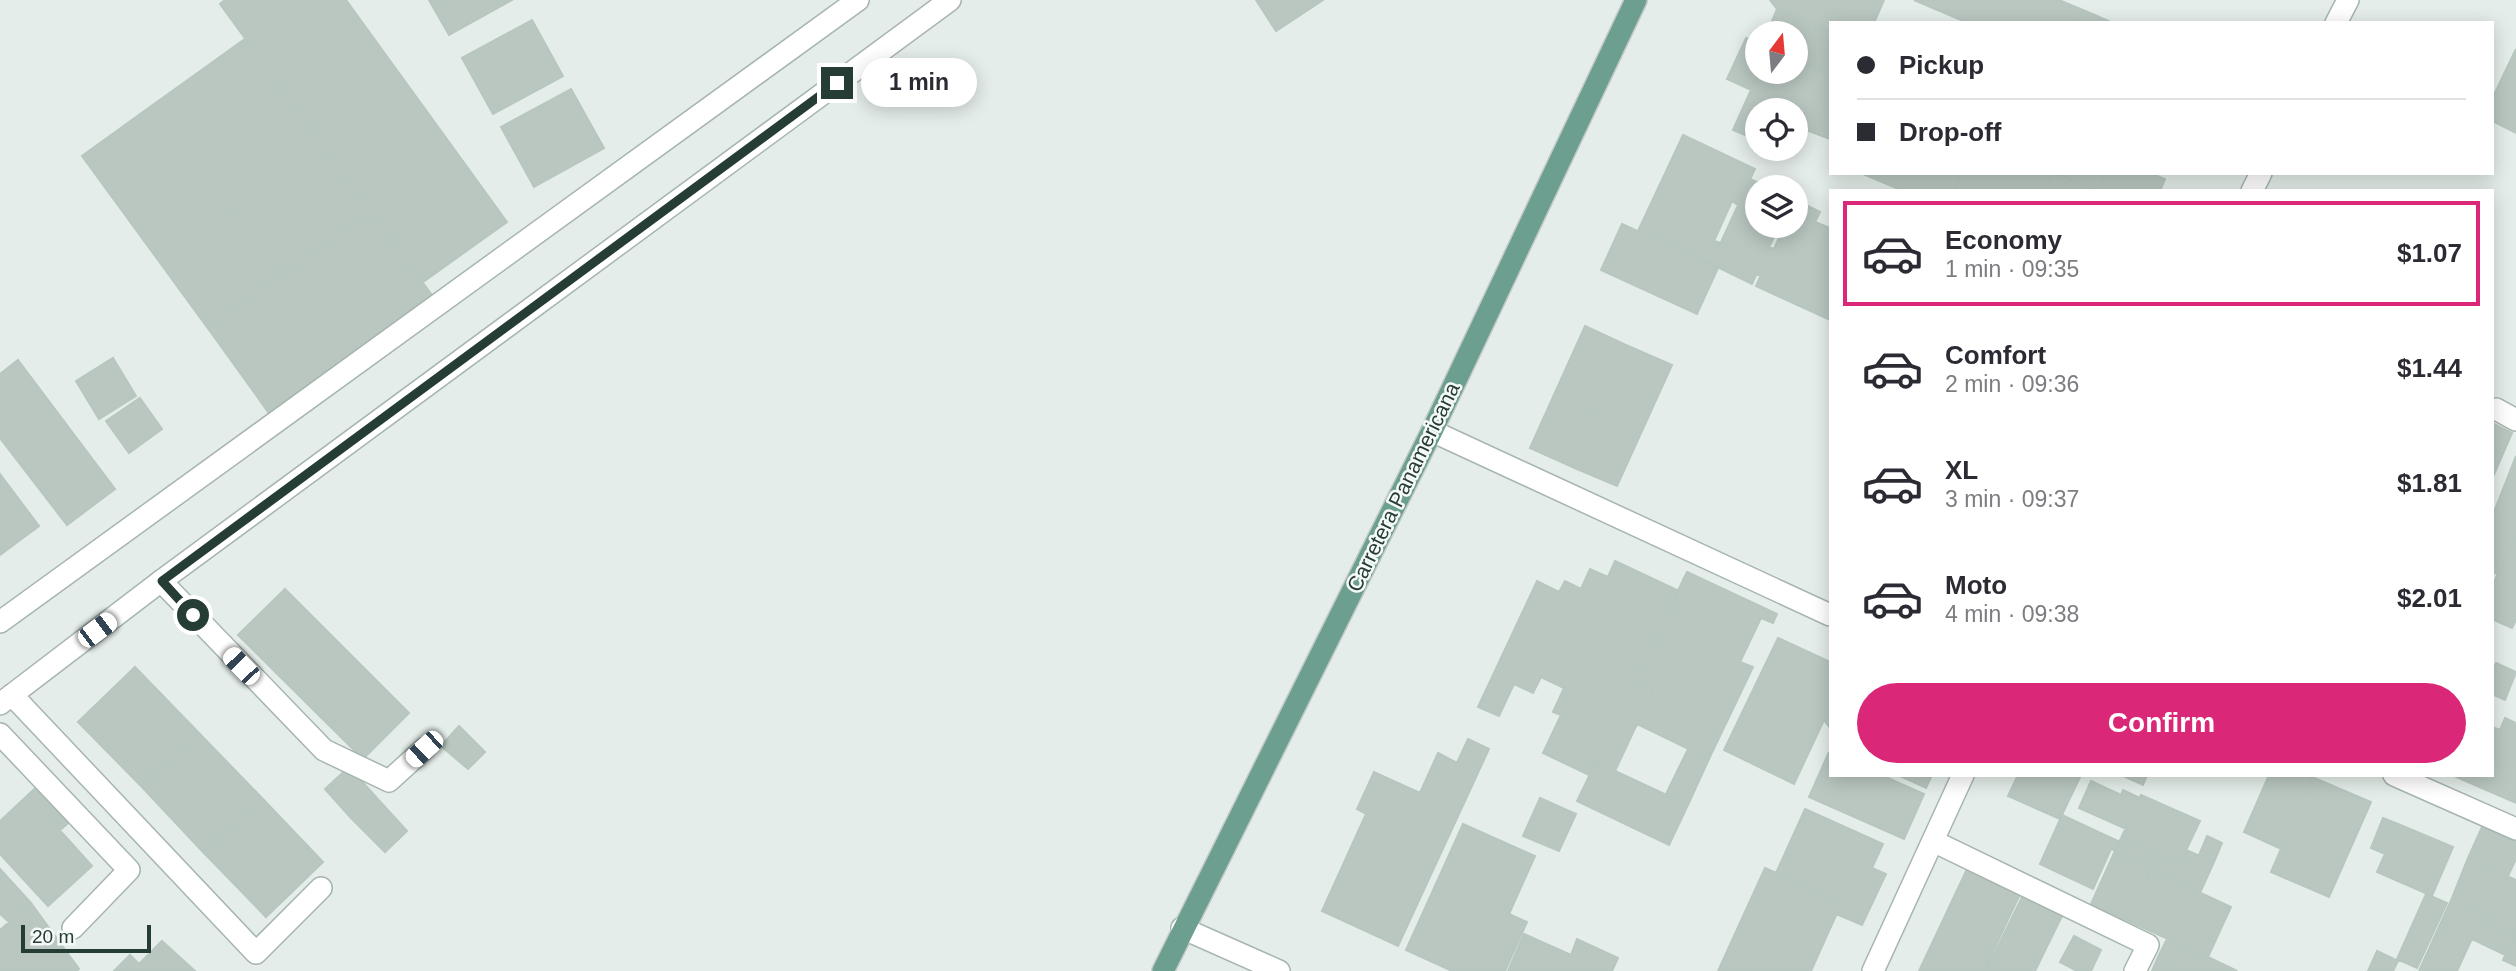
<!DOCTYPE html>
<html lang="en">
<head>
<meta charset="utf-8">
<style>
	:root { --surface:#fff; --page:#f7f7f7; --text:#2b2b33; --muted:#7c7c81; --line:#e1e1e2; --accent:#db2777 }
	body { margin:0; font-family:Helvetica,sans-serif; background:var(--page); color:var(--text); height:100vh; display:flex; flex-direction:column; font-size:26px; white-space:nowrap }
	* { box-sizing:border-box; margin:0 }
	p { font-size:23px; color:var(--muted) }
	.icon { flex:none; width:38px; height:38px; fill:none; stroke:currentColor; stroke-width:2; stroke-linecap:round; stroke-linejoin:round }
	.map { position:relative; flex:1; overflow:hidden }
	.drawer { position:absolute; left:1829px; top:189px; width:665px; height:588px; display:flex; flex-direction:column; background:var(--surface); border-radius:0px; box-shadow:0 4px 18px #0003 }
	.drawer>* { flex:none }
	.hud { position:absolute; left:1829px; top:21px; width:665px; height:154px; border-radius:0px; box-shadow:0 4px 18px #0003; display:grid; align-content:center; height:154px; padding:0 28px; background:var(--surface) }
	.needle { width:46px; rotate:16deg }
	.tools { position:absolute; left:1745px; top:21px; display:grid; gap:14px }
	.tools a { display:grid; place-items:center; width:63px; height:63px; border-radius:50%; background:var(--surface); box-shadow:0 4px 18px #0003; font-size:35px }
	.scale { position:absolute; left:21px; bottom:18px; width:130px; box-sizing:border-box; padding-left:7px; border:4px solid #253d35; border-top:0; font-size:19px; line-height:24px; white-space:nowrap; color:#253d35; -webkit-text-stroke:5px #f5f9f7; paint-order:stroke }
	.end { position:absolute; width:32px; height:32px; margin:-16px; border:9px solid #253d35; background:#fff; box-shadow:0 0 0 4px #fff }
	.from { border-radius:50% }
	.bubble { position:absolute; height:49px; border-radius:24px; background:var(--surface); box-shadow:0 4px 18px #0003; font-size:23px; font-weight:700; line-height:49px; text-align:center }
	.car { position:absolute; width:21px; height:42px; margin:-21px -10px; border-radius:9px; box-shadow:0 0 5px 2px #0007; background:linear-gradient(#fff 24%,#345 0 40%,#fff 0 76%,#345 0 86%,#fff 0) }
	.hud b { display:flex; align-items:center; gap:24px; height:66px; font-size:26px }
	.hud b+b { border-top:2px solid var(--line) }
	.hud i { width:18px; height:18px; background:var(--text) }
	ul { padding:12px 0 0; list-style:none }
	li { display:flex; align-items:center; gap:21px; height:105px; margin:0 14px 10px; padding:0 14px; border:4px solid transparent; border-radius:0px }
	li div { flex:1 }
	li b { display:block; font-size:26px }
	li em { font-style:normal; font-weight:700 }
	li.active { border-color:var(--accent) }
	li>.icon { width:63px; height:63px; stroke-width:1.5 }
	.cta { display:flex; gap:14px; margin-top:auto; padding:14px 28px }
	.cta a { flex:1; height:80px; border-radius:42px; background:var(--accent); color:#fff; font-size:28px; font-weight:700; line-height:80px; text-align:center }
	.map>svg:first-child { display:block }
</style>
</head>
<body>
<div class="map">
<svg width="2516" height="971" viewBox="0 0 2516 971">
	<rect width="100%" height="100%" fill="#e4ede9"/>
	<!-- building -->
	<path fill="#bac7c1" stroke="#b7c6bf" stroke-width="2" d="M225,0H346L507,222L423,282L220,4Z
		M429,0H512L449,35Z
		M1256,0H1323L1276,31Z
		M1770,0H1884L1874,23H1830V32L1777,9Z
		M1914,0H2059L2083,10L2078,23H1968Z
		M1777,9L1810,23L1796,56V33H1767Z
		M2083,10L2113,23H2078Z
		M532,20L563,76L493,114L462,58Z
		M1810,23L1830,32V75L1796,60Z
		M1746,38L1757,43V72H1759L1751,90L1727,79Z
		M245,39L370,210L281,274L157,102Z
		M2516,49V133L2492,121V99Z
		M1796,60L1830,75V139L1796,126V110H1757V140L1733,130L1759,72H1796Z
		M571,89L604,148L534,187L501,127Z
		M157,102L281,274L207,327L82,156Z
		M1683,135L1755,169L1738,205L1732,201L1714,241L1721,243L1711,264L1638,231Z
		M1861,173H1962L1954,191H1903Z
		M1962,173H2051L2044,191H1954Z
		M2051,173H2056L2096,191H2044Z
		M2056,173H2105L2097,191Z
		M2105,173H2150L2165,179L2160,191H2097Z
		M1750,179L1768,187H1757V226H1779L1752,284L1711,264Z
		M1796,200L1820,212L1815,222L1830,228V320L1756,286L1761,275L1757,274L1769,247L1774,249L1784,226H1796Z
		M370,210L434,298L271,416L207,327Z
		M1622,224L1718,268L1697,314L1601,270Z
		M1585,326L1626,345L1572,467L1530,448Z
		M1626,345L1672,365L1617,486L1572,467Z
		M113,358L136,396L99,419L76,381Z
		M18,360L115,489L67,525L0,438V374Z
		M140,398L162,429L129,453L106,421Z
		M2492,423L2512,433L2492,479Z
		M2516,456V535L2498,574L2492,572V517Z
		M0,474L39,526L0,555Z
		M2516,536V620L2512,628L2492,619V586Z
		M1615,561L1679,591L1597,763L1596,762L1589,775L1543,753L1561,715L1553,712L1564,688L1541,677L1533,693L1514,684L1499,716L1478,707L1537,581L1559,592L1565,581L1581,589L1590,569L1608,577Z
		M1687,572L1777,614L1773,623L1761,618L1740,662L1753,667L1709,759L1637,724L1701,588L1683,580Z
		M1683,580L1701,588L1615,771L1597,763Z
		M285,589L409,713L363,759L238,635Z
		M1778,638L1830,662V728L1824,720L1794,784L1724,750Z
		M2496,663L2516,672L2505,700L2492,694V673Z
		M135,667L198,732L141,786L78,722Z
		M2505,718L2516,723V803L2452,775H2492V727L2500,730Z
		M459,726L485,752L468,769L441,746Z
		M198,732L261,797L203,852L141,786Z
		M1468,739L1489,749L1398,946L1322,911L1366,814L1357,809L1374,772L1420,793L1438,753L1457,763Z
		M1688,749L1709,759L1688,805L1666,794Z
		M1829,752L1830,775H1881L1924,794L1904,839L1809,797Z
		M1596,762L1688,805L1669,845L1577,801Z
		M349,767L375,796L351,818L325,789Z
		M1898,775H1932L1926,788Z
		M2018,775H2081L2060,819L2008,796Z
		M2121,775H2147L2143,785Z
		M2269,775L2312,777L2281,849L2244,832Z
		M2312,777L2371,802L2329,897L2271,872Z
		M2091,781L2121,795L2123,790L2140,798L2126,829L2079,808Z
		M41,783L74,818L60,830L28,795Z
		M28,795L92,866L48,906L0,854V821Z
		M2141,795L2200,821L2180,863L2122,836Z
		M375,796L407,831L385,852L351,818Z
		M261,797L323,862L266,917L203,852Z
		M1540,798L1576,814L1559,851L1523,836Z
		M1805,809L1883,844L1872,868L1886,874L1862,925L1836,914L1842,902L1776,873Z
		M2062,815L2120,842L2116,851L2111,849L2093,889L2040,864Z
		M2383,818L2398,824L2385,854L2371,848Z
		M1463,824L1535,856L1509,914L1527,922L1505,971H1452L1406,950Z
		M2398,824L2453,847L2432,896L2377,872Z
		M2482,827L2516,842V859L2508,876L2468,858Z
		M2122,836L2158,853L2151,870L2114,853Z
		M2207,836L2222,843L2214,862L2199,855Z
		M2186,850L2214,862L2200,893L2151,870L2158,853L2180,863Z
		M2114,853L2151,870L2128,921L2091,904Z
		M2468,858L2516,880V935L2481,919L2484,913L2452,898Z
		M1765,868L1842,902L1811,971H1718Z
		M0,869L31,903L9,922L0,914Z
		M1967,869L2020,894L1984,971H1919Z
		M2151,870L2231,907L2208,957L2128,921Z
		M2426,894L2447,903L2417,968L2397,959Z
		M2023,895L2063,914L2035,971H1986Z
		M2452,898L2484,913L2481,919L2457,971H2419Z
		M31,903L79,969L77,971H0V930Z
		M2481,919L2515,934L2505,955L2472,939Z
		M1524,934L1571,955L1577,939L1618,958L1612,971H1508Z
		M2515,934L2516,935V966L2503,960Z
		M2074,936L2101,950L2091,971H2077L2060,962Z
		M2167,939L2208,957L2237,971H2188L2158,957Z
		M162,941L195,971H114L130,955L139,964Z
		M2377,951L2398,961L2393,971H2368Z
		M2158,957L2188,971H2152Z"/>
	<g fill="none" stroke-linecap="round" stroke-linejoin="round">
		<!-- lane casing -->
		<g stroke="#a7b5af" stroke-width="24">
			<path id="lane" d="M161,581L324,750L389,781L424,749
				M12,695L256,953L321,888
				M0,734L129,870L73,928
				M1933,841L2148,945L2135,971"/>
		</g>
		<!-- street casing -->
		<g stroke="#a7b5af" stroke-width="24">
			<path id="street" d="M2336,23L2348,0
				M2252,191L2261,173
				M2496,409L2516,420
				M1432,431L1830,615
				M0,622L858,0
				M0,704L161,581L950,0
				M2394,775L2516,829
				M1182,928L1279,971
				M1873,971L1963,775"/>
		</g>
		<!-- primary casing -->
		<g stroke="#c2c9c6" stroke-width="24">
			<path id="primary" d="M1163,971L1432,431L1636,0"/>
		</g>
		<!-- lane -->
		<use href="#lane" stroke="#fff" stroke-width="21"/>
		<!-- street -->
		<use href="#street" stroke="#fff" stroke-width="21"/>
		<!-- primary -->
		<use href="#primary" stroke="#6c9f90" stroke-width="21"/>
	</g>
	<g fill="none" stroke-linecap="round" stroke-linejoin="round">
		<!-- route -->
		<path stroke="#253d35" stroke-width="9" d="M193,615L162,581L837,83"/>
	</g>
	<g text-anchor="middle" dominant-baseline="central" stroke-width="5" stroke-linejoin="round" paint-order="stroke">
		<!-- street labels -->
		<g font-size="21" fill="#253d35" stroke="#f5f9f7">
			<text transform="translate(1403 487) rotate(-64)">Carretera Panamericana</text>
		</g>
	</g>
</svg>
<div class="tools">
<a><svg class="needle" viewBox="-14 -14 28 28"><path d="M0-13l5 13h-10z" fill="#e53935"/><path d="M0 13l5-13h-10z" fill="#7c7c81"/></svg></a>
<a><svg class="icon" aria-label="locate" viewBox="0 0 24 24"><circle cx="12" cy="12" r="6"/><path d="M12 2v4M12 18v4M2 12h4M18 12h4"/></svg></a>
<a><svg class="icon" aria-label="layers" viewBox="0 0 24 24"><path d="M12 4l9 5-9 5-9-5zM3 14l9 5 9-5"/></svg></a>
</div>
<div class="scale">20 m</div>
<i class="end from" style="left:193px;top:615px"></i>
<i class="end" style="left:837px;top:83px"></i>
<div class="bubble" style="left:861px;top:58px;width:116px">1 min</div>
<i class="car" style="left:97px;top:630px;rotate:53deg"></i>
<i class="car" style="left:241px;top:666px;rotate:316deg"></i>
<i class="car" style="left:424px;top:749px;rotate:227deg"></i>
<div class="hud">
<b><i class="from"></i>Pickup</b>
<b><i></i>Drop-off</b>
</div>
<section class="drawer">
<ul>
<li class="active"><svg class="icon" aria-label="car" viewBox="0 0 24 24"><path d="M5 17H2v-5l4-1 3-4h7l3 4 3 1v5h-3M9 17h6M6 11h13"/><circle cx="7" cy="17" r="2"/><circle cx="17" cy="17" r="2"/></svg><div><b>Economy</b><p>1 min · 09:35</p></div><em>$1.07</em></li>
<li><svg class="icon" aria-label="car" viewBox="0 0 24 24"><path d="M5 17H2v-5l4-1 3-4h7l3 4 3 1v5h-3M9 17h6M6 11h13"/><circle cx="7" cy="17" r="2"/><circle cx="17" cy="17" r="2"/></svg><div><b>Comfort</b><p>2 min · 09:36</p></div><em>$1.44</em></li>
<li><svg class="icon" aria-label="car" viewBox="0 0 24 24"><path d="M5 17H2v-5l4-1 3-4h7l3 4 3 1v5h-3M9 17h6M6 11h13"/><circle cx="7" cy="17" r="2"/><circle cx="17" cy="17" r="2"/></svg><div><b>XL</b><p>3 min · 09:37</p></div><em>$1.81</em></li>
<li><svg class="icon" aria-label="car" viewBox="0 0 24 24"><path d="M5 17H2v-5l4-1 3-4h7l3 4 3 1v5h-3M9 17h6M6 11h13"/><circle cx="7" cy="17" r="2"/><circle cx="17" cy="17" r="2"/></svg><div><b>Moto</b><p>4 min · 09:38</p></div><em>$2.01</em></li>
</ul>
<div class="cta"><a>Confirm</a></div>
</section>
</div>
</body>
</html>
